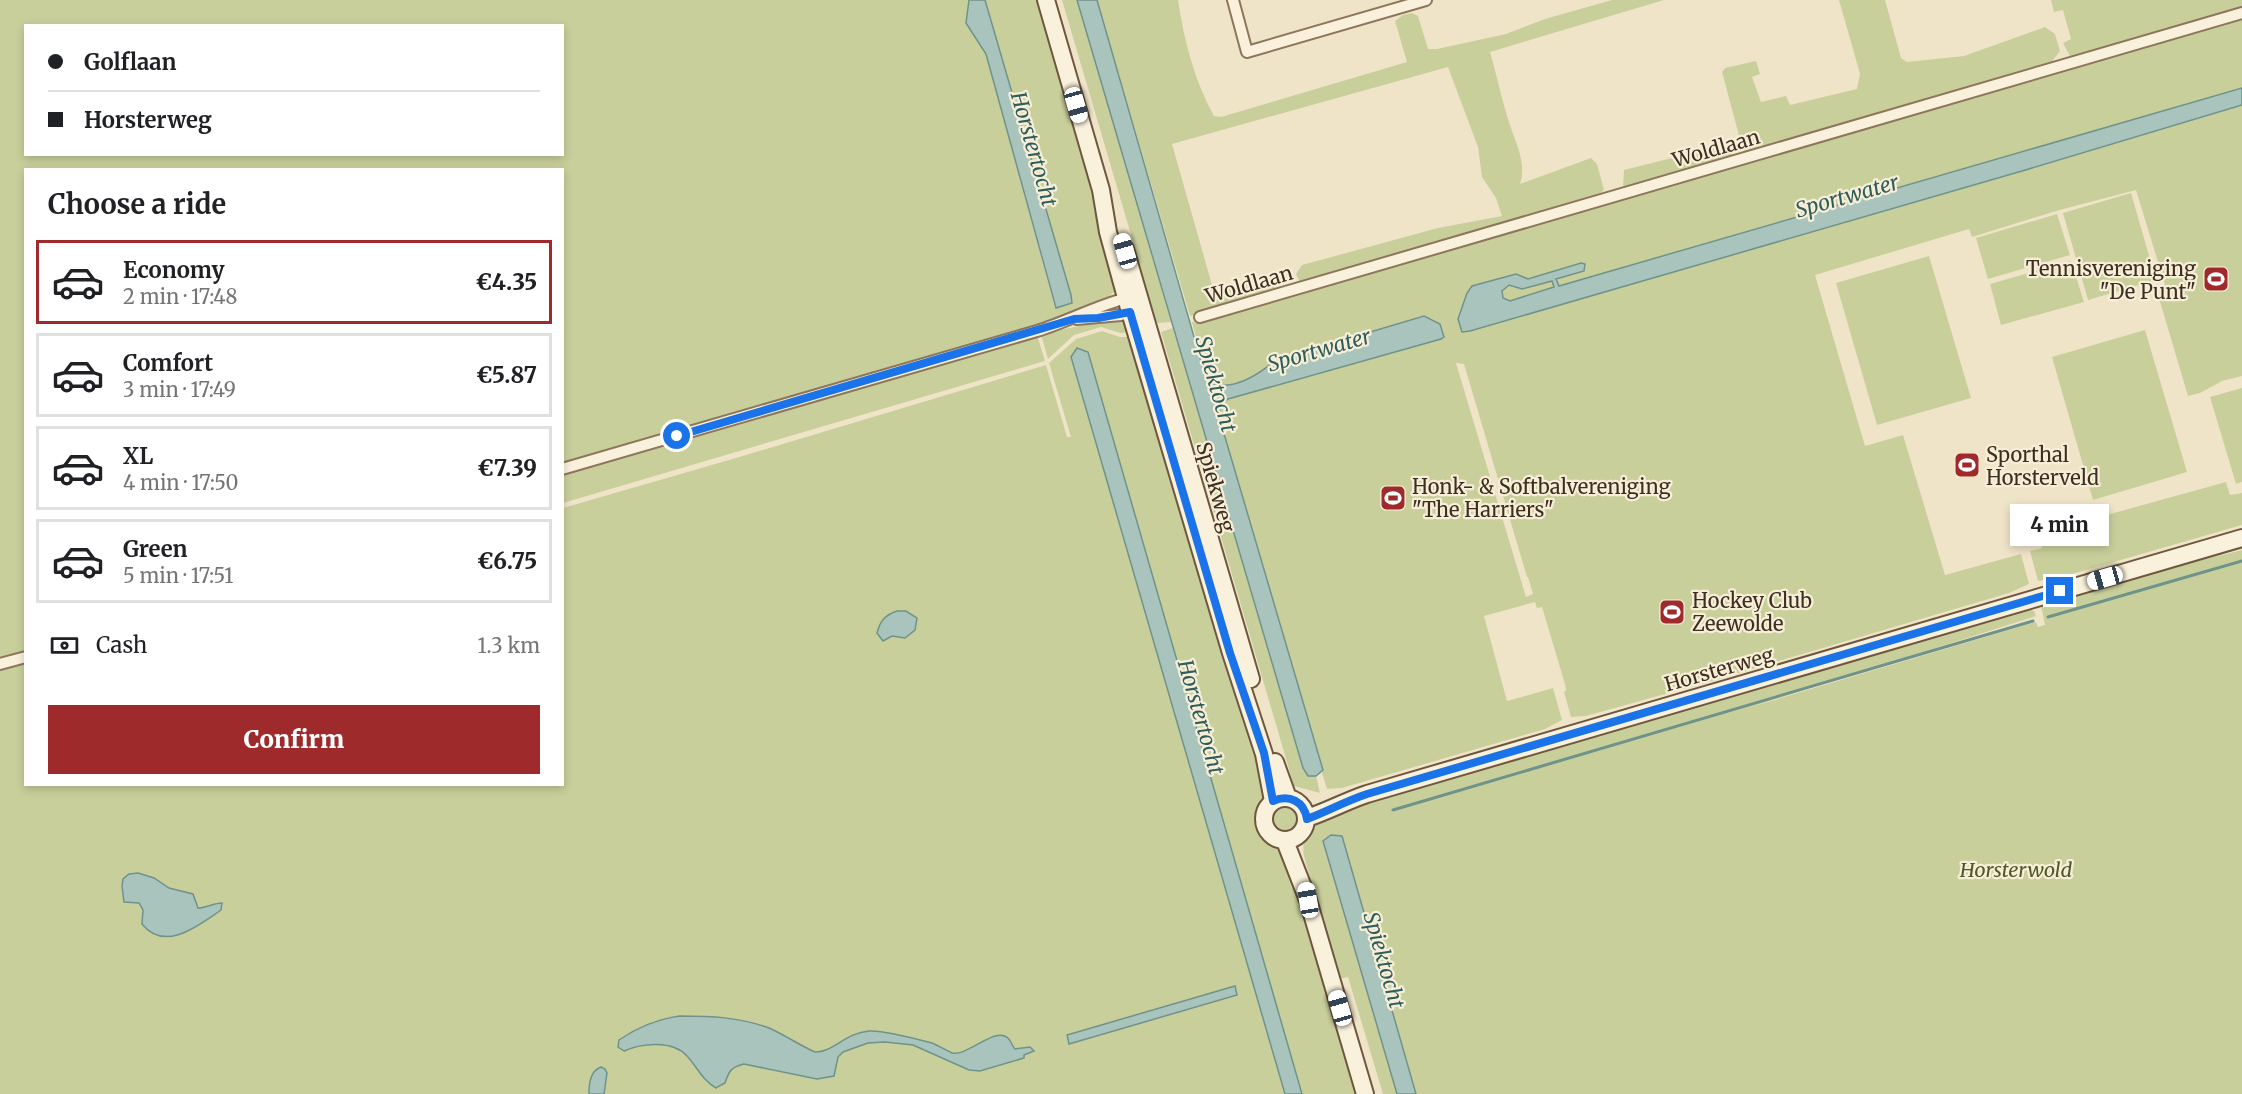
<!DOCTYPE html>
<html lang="en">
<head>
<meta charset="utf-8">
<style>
	:root { --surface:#fff; --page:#f2f2f2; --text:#202124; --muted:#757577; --line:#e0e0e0; --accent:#9e2a2b }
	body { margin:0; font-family:Merriweather,serif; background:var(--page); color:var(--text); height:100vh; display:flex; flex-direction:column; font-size:22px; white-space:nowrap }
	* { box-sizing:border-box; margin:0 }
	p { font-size:20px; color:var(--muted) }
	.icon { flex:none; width:33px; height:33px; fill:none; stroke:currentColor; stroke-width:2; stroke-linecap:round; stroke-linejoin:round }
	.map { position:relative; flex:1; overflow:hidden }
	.panel { position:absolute; left:24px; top:168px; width:540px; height:618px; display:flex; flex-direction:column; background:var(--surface); border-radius:0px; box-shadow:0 3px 9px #0003 }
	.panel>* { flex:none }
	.guide { position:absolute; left:24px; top:24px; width:540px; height:132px; border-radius:0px; box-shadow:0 3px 9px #0003; display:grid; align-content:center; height:132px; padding:0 24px; background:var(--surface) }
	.end { position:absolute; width:27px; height:27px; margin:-14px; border:8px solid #1a73e8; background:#fff; box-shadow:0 0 0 3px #fff }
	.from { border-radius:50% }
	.bubble { position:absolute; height:42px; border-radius:0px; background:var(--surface); box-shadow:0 3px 9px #0003; font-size:20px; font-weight:800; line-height:42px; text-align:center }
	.car { position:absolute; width:18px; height:36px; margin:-18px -9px; border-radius:8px; box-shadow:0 0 4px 2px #0007; background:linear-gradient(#fff 24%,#345 0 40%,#fff 0 76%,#345 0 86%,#fff 0) }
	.guide b { display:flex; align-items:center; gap:21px; height:57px; font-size:22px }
	.guide b+b { border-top:2px solid var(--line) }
	.guide i { width:15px; height:15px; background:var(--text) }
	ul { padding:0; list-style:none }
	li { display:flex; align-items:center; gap:18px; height:84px; margin:0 12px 9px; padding:0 12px; border:3px solid var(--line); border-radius:0px }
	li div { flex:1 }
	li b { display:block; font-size:22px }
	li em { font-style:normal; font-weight:800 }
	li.active { border-color:var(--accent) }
	li>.icon { width:54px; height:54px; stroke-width:1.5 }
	h2 { padding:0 24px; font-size:27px; line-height:72px }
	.pay { display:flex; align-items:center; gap:15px; height:66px; padding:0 24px; font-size:22px }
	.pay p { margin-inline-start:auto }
	.cta { display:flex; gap:12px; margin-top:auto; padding:12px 24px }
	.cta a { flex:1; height:69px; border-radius:0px; background:var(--accent); color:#fff; font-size:24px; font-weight:800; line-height:69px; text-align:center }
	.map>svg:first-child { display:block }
</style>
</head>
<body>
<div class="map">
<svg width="2242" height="1094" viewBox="0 0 2242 1094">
	<rect width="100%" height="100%" fill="#f0e4c8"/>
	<!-- green -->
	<path fill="#c9cf9b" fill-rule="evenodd" d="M0,0H969L966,23L986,54L1055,308H1058L1071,295L985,0H1040L1099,200L1116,290C1096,309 1066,317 1041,325L563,464L562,170H26L25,652L0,659ZM26,26H562V154H26Z
		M1062,0H1077L1171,322L1157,323Z
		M1097,0H1178C1184,40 1194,80 1214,116L1221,117L1407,62L1395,21L1403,15L1412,13L1418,16L1428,49H1437L1506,34L1545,19L1612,0H1664L1490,52C1497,76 1502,101 1510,125C1516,144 1527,163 1520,184L1591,158L1597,164L1604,190L1596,197C1498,227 1399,254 1301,284L1296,274L1302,265L1438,228L1502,216L1496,198L1482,177L1478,147L1448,67L1172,144L1214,292L1260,277L1272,278L1276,292L1190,316Z
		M1839,0H1885L1901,58L1907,62L1964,56L2045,27L2055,34L2060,51L2050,64L1744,154L1722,72L1725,68L1756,61L1760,74L1752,77L1761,102L1786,96L1790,105L1857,89L1860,74Z
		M2051,0H2242V8L2077,56H2070L2063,43L2071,39L2063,10L2054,12Z
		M2242,15V88L1558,286L1556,279L1584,271L1585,265L1581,263L1528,279L1516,274L1472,286L1462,332L1962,188L2242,105V376L2222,381L2200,393L2188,396L2156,288L2165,285L2136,190L2056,211L1972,237L1969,229L1815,275L1865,446L1903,435L1945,575L2021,554L2029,584L2009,593L1701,684L1586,716L1571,717L1564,692L1566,690L1565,684L1542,607L1537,608L1535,602L1484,616L1507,701L1553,688L1562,720L1545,729L1342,788L1327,789L1322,773L1323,770L1220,419C1219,410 1219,404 1228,399L1441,339L1444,337L1440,325L1424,316L1276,360C1260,372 1221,401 1206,376L1192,322ZM1456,363L1464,364L1527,577H1528L1533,594L1526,597Z
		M1728,144L1733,156L1728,160L1623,189L1624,170Z
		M2131,193L2156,280L2088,300L2063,213Z
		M2057,214L2070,255L1988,279L1976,238Z
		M1929,256L1971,398L1877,425L1836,283Z
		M2071,261L2084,302L2001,325L1990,284Z
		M1552,281L1554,287L1510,301L1503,298L1501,292L1509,285L1522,289Z
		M1112,319C1123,320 1129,321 1132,332L1120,333L1101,327L1074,335L1048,359L1041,334Z
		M1173,328L1303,768L1308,776H1316L1320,793L1294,786L1161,332Z
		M2145,330L2187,472L2093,500L2052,357Z
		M1102,331L1120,337H1135L1231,662L1268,798L1259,814V825L1265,835L1278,844L1296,890L1358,1094H1302L1088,352L1078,348L1071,357L1285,1094H0V668L25,660L26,784H562L563,508L736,458L1046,365L1067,437H1071L1049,363L1076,339Z
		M1037,335L1045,361L563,503V475Z
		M2242,388V482L2236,484L2210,397Z
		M2226,482L2230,495L2242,493V525L2065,576L2060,574L2052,579L2038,581L2030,551L2042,548L2038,534Z
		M2242,550V1094H1416L1342,837L1329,836L1323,842L1397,1094H1383L1348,977L1338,979L1304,856C1302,844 1305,831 1315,824L1369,801L2023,607L2034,611L2036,616L1744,709L2036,622L2038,627L2045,625L2041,605L2180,562H2194Z
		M1268 818a16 16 0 1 1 32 0a16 16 0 1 1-32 0Z"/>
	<!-- water -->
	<path fill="#a9c4bc" stroke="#6f938a" stroke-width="1.5" fill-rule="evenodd" d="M969,0H985L1071,295L1072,303L1056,308L986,54L966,23Z
		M1077,0H1097L1203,368L1211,383C1233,392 1259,374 1276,360L1424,316L1440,324L1444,337L1441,339L1228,399C1219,404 1219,410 1220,420L1323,770L1316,776H1308L1303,768Z
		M2242,88V105L2022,171L1470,331L1462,332L1458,319L1467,293L1472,286L1516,274L1528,279L1581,263L1585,264L1584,271L1556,279L1559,286ZM1552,281L1554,287L1510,301L1503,298L1502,291L1509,285L1522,289Z
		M1077,348L1088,352L1302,1094H1285L1071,357Z
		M897,611H906L917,618L915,630L905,638L892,636L883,641L877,633C880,621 885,615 897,611Z
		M1331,835L1342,836L1416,1094H1397L1323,841Z
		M138,873L154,878L169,888L193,894L198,908C207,908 213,903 222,903L221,910C199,925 165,953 142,924L143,910L139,903L124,902L122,886L123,879L129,874Z
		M1235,986L1237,995L1069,1044L1067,1035Z
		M680,1016C711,1016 739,1017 769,1028C785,1035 799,1045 815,1052C832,1053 845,1033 869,1031C883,1030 917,1039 932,1043C939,1046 946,1050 952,1053C967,1057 995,1026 1008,1038C1011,1041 1012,1046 1015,1049L1030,1047L1034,1051L1024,1055V1058L980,1071L969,1070L913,1045L885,1042L868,1043L843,1052L838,1057L834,1076L817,1079L744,1064C731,1067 729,1071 725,1083L716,1088C702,1080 698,1068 687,1056C673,1040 642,1043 624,1051L618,1047L619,1040C638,1027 657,1019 680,1016Z
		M601,1067L605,1069L607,1073L604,1094H589C589,1084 590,1071 601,1067Z"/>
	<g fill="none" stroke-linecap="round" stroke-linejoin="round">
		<!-- stream -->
		<path stroke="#6f938a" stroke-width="3" d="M2048,617L2242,561
			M1393,810L2033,621"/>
		<!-- street casing -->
		<g stroke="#8d765c" stroke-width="14">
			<path id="street" d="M1233,0L1247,52L1426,0
				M1200,317L2242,13
				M1077,319L1121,315L1136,311
				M562,469L1037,331C1069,321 1098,305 1130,297
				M0,664L26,657"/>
		</g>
		<!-- secondary casing -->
		<g stroke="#6f573f" stroke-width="20">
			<path id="secondary" d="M1046,0L1101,190L1108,232L1130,312L1231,653L1264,754L1273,801
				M1125,249L1251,679
				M1275,762L1288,798
				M1264 819a21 21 0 1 1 42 0a21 21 0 1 1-42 0Z
				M1307,818C1328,811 1346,801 1367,794L2242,538
				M1285,841L1308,900L1365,1094"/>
		</g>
		<!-- street -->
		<use href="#street" stroke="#faf1dc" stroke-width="10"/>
		<!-- secondary -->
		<use href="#secondary" stroke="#faf1dc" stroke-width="16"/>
	</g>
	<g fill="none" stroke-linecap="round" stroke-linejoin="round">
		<!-- route -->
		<path stroke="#1a73e8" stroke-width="8" d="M677,436L1074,319L1098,318L1130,312L1230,653L1264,753L1273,801C1289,794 1304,801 1307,819C1328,811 1346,801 1367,794L2060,591"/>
	</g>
	<!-- icons -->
	<defs>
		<g id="stadium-square" transform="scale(1.35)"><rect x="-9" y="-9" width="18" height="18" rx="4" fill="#9e2a2b" stroke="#f7eed8"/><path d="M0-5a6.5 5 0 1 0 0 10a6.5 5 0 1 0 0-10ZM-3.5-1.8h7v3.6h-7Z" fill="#fff"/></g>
	</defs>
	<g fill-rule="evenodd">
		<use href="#stadium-square" x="2216" y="279"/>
		<use href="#stadium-square" x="1967" y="465"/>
		<use href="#stadium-square" x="1393" y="498"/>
		<use href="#stadium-square" x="1672" y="612"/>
	</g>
	<g text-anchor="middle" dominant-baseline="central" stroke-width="4.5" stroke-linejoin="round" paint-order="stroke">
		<!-- street labels -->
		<g font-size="20" fill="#3d2e20" stroke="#f7eed8">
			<text transform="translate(1716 148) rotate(-16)">Woldlaan</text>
			<text transform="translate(1249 284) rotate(-16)">Woldlaan</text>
			<text transform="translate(1216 487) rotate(74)">Spiekweg</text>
			<text transform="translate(1719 669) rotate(-16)">Horsterweg</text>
		</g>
		<!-- poi labels -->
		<g font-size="20" fill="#3d2e20" stroke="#f7eed8" text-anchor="start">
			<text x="2196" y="268" text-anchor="end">Tennisvereniging<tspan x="2196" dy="23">"De Punt"</tspan></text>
			<text x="1986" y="454">Sporthal<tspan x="1986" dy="23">Horsterveld</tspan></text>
			<text x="1412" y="486">Honk- &amp; Softbalvereniging<tspan x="1412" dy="23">"The Harriers"</tspan></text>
			<text x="1692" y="600">Hockey Club<tspan x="1692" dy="23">Zeewolde</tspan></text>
		</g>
		<!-- park labels -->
		<g font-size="20" font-style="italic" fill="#4d5a26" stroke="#f7eed8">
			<text x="2016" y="869">Horsterwold</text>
		</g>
		<!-- water labels -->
		<g font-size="21" font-style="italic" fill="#2f5d5a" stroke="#f7eed8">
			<text transform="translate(1034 149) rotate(74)">Horstertocht</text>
			<text transform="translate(1847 196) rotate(-16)">Sportwater</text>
			<text transform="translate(1319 350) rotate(-16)">Sportwater</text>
			<text transform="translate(1216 384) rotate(74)">Spiektocht</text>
			<text transform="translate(1201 717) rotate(74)">Horstertocht</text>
			<text transform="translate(1384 960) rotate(74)">Spiektocht</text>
		</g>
	</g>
</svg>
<i class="end from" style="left:677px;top:436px"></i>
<i class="end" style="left:2060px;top:591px"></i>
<div class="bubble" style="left:2010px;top:504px;width:99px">4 min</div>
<i class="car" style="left:1076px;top:105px;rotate:164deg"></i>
<i class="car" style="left:1125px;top:251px;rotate:344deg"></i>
<i class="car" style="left:2105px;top:578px;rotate:254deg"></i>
<i class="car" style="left:1308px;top:900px;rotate:351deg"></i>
<i class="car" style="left:1340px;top:1008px;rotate:344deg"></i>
<div class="guide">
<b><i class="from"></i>Golflaan</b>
<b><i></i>Horsterweg</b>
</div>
<section class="panel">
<h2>Choose a ride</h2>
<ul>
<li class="active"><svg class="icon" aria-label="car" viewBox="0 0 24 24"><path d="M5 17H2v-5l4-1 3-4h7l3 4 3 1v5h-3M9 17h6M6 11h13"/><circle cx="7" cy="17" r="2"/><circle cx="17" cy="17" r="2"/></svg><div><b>Economy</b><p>2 min · 17:48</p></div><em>€4.35</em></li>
<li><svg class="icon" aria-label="car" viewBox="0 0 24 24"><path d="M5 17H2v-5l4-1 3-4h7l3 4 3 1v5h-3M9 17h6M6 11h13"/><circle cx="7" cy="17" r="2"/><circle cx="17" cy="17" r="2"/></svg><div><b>Comfort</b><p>3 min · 17:49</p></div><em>€5.87</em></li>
<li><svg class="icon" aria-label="car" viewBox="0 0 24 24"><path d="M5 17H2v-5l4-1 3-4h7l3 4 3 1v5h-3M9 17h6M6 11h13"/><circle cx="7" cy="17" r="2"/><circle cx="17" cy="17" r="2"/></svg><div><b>XL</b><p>4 min · 17:50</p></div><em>€7.39</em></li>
<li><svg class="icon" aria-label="car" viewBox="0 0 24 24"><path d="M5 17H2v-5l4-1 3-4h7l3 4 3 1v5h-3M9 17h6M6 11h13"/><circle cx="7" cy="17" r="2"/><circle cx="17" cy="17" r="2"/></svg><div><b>Green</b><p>5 min · 17:51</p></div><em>€6.75</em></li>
</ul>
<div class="pay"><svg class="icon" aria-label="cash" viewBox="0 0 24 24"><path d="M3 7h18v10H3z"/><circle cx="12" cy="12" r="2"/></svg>Cash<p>1.3 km</p></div>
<div class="cta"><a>Confirm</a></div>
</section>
</div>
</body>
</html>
